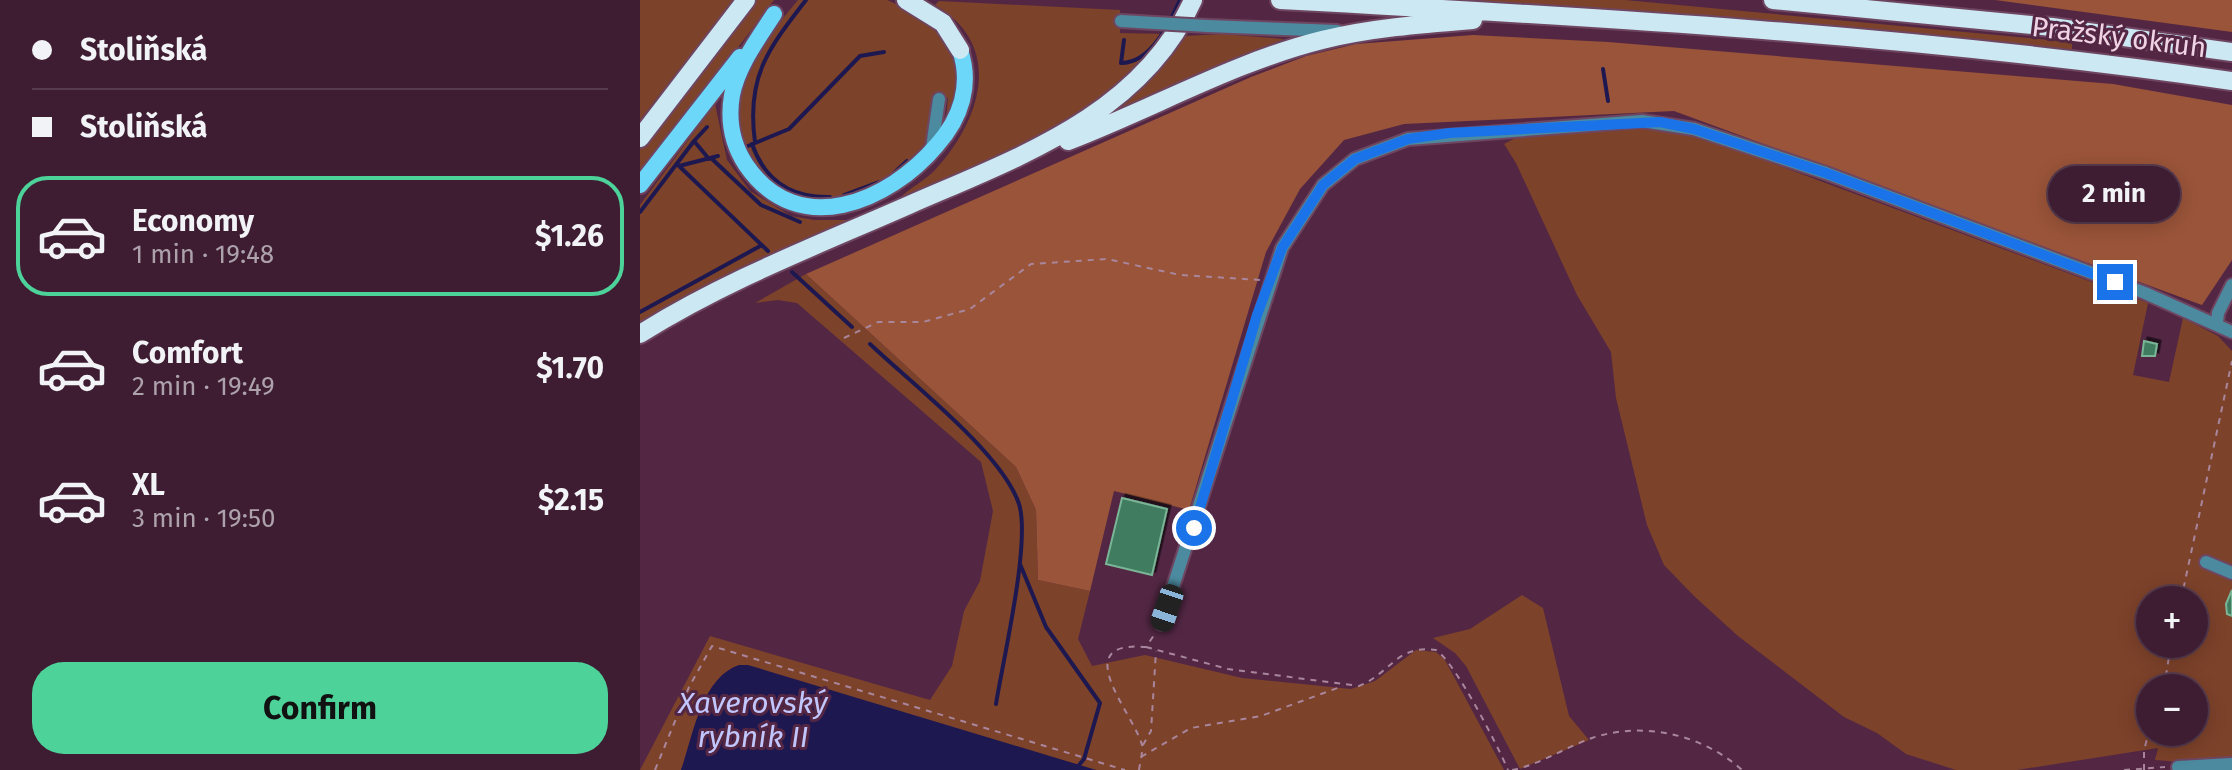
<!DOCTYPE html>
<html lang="en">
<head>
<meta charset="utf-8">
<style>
	:root { --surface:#3e1d33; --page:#492a3f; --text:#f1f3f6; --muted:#ada2ac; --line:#573b4e; --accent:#4dd39a }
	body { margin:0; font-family:"Fira Sans",sans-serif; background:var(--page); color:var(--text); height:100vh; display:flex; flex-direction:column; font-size:30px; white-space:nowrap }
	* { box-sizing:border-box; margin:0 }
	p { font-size:26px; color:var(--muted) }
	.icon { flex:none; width:44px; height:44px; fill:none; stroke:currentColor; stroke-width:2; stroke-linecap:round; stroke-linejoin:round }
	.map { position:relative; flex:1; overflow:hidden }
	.side { display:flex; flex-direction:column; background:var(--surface); width:640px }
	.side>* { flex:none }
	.hud { display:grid; align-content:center; height:176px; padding:0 32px; background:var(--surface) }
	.tools { position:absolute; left:1496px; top:586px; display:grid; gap:16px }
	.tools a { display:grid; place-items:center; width:72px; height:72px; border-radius:50%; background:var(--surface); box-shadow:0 4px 20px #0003,0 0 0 2px var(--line); font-size:40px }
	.end { position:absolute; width:36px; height:36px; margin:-18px; border:10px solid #1a73e8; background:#fff; box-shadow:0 0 0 4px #fff }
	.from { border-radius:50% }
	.bubble { position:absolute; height:56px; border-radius:28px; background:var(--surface); box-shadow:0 4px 20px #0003,0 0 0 2px var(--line); font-size:26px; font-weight:700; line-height:56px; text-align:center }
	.car { position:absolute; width:24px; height:48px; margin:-24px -12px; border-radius:10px; box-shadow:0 0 6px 2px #0007; background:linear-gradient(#222 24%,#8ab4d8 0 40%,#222 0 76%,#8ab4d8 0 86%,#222 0) }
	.hud b { display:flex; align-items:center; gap:28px; height:76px; font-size:30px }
	.hud b+b { border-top:2px solid var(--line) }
	.hud i { width:20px; height:20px; background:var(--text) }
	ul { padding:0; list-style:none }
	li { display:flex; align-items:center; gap:24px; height:120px; margin:0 16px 12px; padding:0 16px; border:4px solid transparent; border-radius:32px }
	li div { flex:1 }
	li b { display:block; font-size:30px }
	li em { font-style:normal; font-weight:700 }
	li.current { border-color:var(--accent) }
	li>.icon { width:72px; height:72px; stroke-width:1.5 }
	.action { display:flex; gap:16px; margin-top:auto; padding:16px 32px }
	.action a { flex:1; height:92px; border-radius:32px; background:var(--accent); color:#111; font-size:32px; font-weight:700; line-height:92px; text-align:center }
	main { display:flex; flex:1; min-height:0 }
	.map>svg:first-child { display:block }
</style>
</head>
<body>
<main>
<section class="side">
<div class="hud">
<b><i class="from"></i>Stoliňská</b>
<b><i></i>Stoliňská</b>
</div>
<ul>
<li class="current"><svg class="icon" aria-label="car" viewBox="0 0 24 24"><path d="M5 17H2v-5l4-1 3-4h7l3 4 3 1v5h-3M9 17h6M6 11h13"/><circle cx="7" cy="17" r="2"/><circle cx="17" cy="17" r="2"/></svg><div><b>Economy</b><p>1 min · 19:48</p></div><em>$1.26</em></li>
<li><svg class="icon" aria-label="car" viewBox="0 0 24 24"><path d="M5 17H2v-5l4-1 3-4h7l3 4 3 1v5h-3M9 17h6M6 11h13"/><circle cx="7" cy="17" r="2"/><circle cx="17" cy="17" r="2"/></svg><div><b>Comfort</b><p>2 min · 19:49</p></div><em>$1.70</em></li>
<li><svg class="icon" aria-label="car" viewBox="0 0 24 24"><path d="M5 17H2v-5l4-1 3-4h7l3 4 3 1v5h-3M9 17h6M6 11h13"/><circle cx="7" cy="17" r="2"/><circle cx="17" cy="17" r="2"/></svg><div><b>XL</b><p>3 min · 19:50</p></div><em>$2.15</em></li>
</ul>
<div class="action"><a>Confirm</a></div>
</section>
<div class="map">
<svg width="1592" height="770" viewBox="0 0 1592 770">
	<defs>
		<filter id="shadow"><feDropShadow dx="3.5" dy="-3.5" stdDeviation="0" flood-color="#0009"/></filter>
	</defs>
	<rect width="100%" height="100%" fill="#532744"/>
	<!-- green -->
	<path fill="#7d422a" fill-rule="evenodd" d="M0,0H93L0,120Z
		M113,0H134L0,176V147Z
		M158,0H247L287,18L311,43L320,81L305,128L308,98L294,96C291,116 290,144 276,160C270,167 258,172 250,176C241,183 230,192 219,195C145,214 82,165 101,86C109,54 138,25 158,0Z
		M808,0H985L1399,39L1432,43V50L1139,21Z
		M299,1L480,10V33L525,34C512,49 500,67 485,80C422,137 335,167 258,201C264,191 285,181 295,170C341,120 365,46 295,5Z
		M583,34L644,39L477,110L513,76L545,36Z
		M75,104L87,160L110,191L151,216L174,220H215L0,324V205Z
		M943,126L1012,127L1070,140L1508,303L1493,375L1529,382L1543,318L1578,336L1592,351V759L1567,764L1515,760L1518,748L1377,770H1316L1266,754L1237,733L1204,717L1098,636L1054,596L1024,565L1007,525L976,398L971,352L937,295L876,163L864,144L881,135ZM1510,600H1554V644H1510ZM1510,688H1554V732H1510Z
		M166,274L376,467L396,510L398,580L450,591L438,639L452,666L505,655L602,678L711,689L735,681L776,650L796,652L805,660L864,770H456L99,665C61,678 53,737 41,770H0L70,636L290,700L312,666L324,611L340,581L353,511L341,462L157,303L138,300L115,303Z
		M882,595L903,608L929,716L949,740L880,769L826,666L815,653L793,638L830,629Z"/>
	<!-- forest -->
	<path fill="#9a5439" d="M1355,0H1592V32Z
		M833,35L968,42L1473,84L1592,105V260L1562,305L1034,111L764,124L704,140L660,189L626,252L549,510L474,491L450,591L398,580L396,510L376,467L166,274L611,77L666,56L716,44Z"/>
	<!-- water -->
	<path fill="#1e1851" d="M99,665H108L456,770H41C53,737 61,678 99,665Z"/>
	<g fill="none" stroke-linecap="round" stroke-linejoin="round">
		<!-- stream -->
		<path stroke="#1e1851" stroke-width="4" d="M484,40L481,63C511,63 529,24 540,0
			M963,69L968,101
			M54,141L67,127
			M115,142C106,77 128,49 166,0
			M112,144C125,181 151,198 190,197
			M108,146L149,129L220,56L244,52
			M71,158L121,205L160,222
			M39,166L128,251
			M39,166L78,156
			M254,173L267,161
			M204,195L239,182
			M0,212L54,141L69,159
			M152,272L212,327
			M0,312L122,245
			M230,344C271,383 362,453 379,504C391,542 363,660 356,704
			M380,564L406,627L460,703L444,759L435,770"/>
	</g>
	<!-- building -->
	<path fill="#407b5f" stroke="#79b596" stroke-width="2" filter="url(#shadow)" d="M1504,341L1517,344L1515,356H1502Z
		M482,498L527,509L512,575L466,564Z
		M1592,590V616L1587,614L1586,604Z"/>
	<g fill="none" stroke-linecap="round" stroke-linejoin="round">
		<!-- minor casing -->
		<g stroke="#6f4661" stroke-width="16">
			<path id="minor" d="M481,21L515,23
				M568,26L697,31
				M292,147L299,99
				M1577,323L1578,313L1592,285
				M1566,562L1592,573
				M521,624L642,248L683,185L715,159L768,139L1002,121L1054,129L1186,173L1505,293L1592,332
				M1538,767L1592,764"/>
		</g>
		<!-- major casing -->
		<g stroke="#6f4661" stroke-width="20">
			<path id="major" d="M134,14C118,39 98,65 92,95C88,119 92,144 106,165C158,241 249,202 297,145C321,118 332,85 320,50
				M0,185L100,57"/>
		</g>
		<!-- highway casing -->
		<g stroke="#6f4661" stroke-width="22">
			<path id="highway" d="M266,0L303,23L320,50
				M640,0C958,17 1276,35 1592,81
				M1133,0L1412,27L1592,52
				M0,138L106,0
				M428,141C512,109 594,62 682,40C731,28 783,24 833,20
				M0,334C84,281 178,245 269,205C376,158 502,115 553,0"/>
		</g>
		<!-- path -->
		<path stroke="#a9869c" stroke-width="2" stroke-dasharray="6 6" stroke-linecap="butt" d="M204,338L238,322H283L330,309L391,264L467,259L540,275L621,280
			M1541,600L1592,361
			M506,647L588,669L719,686C751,673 757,644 796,650C815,662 858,746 868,770
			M1524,688L1531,644
			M503,745L511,731L516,651
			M501,757L551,728L621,716L703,686
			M15,770L49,687L72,646L485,770
			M499,770C500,763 503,752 502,745C494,714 426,640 506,647L514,635
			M872,770C899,765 926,747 952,738C1003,721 1062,734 1102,770
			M1484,770L1525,767
			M1504,770V751L1510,726"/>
		<!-- minor -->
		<use href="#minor" stroke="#4b8a9f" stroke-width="12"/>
		<!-- major -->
		<use href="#major" stroke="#6cd7f9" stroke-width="16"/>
		<!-- highway -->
		<use href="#highway" stroke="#cce8f2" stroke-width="18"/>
		<!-- minor-bridge casing -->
		<g stroke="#6f4661" stroke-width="16" stroke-linecap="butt">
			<path id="minor-bridge" d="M515,23L568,26"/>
		</g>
		<!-- minor-bridge -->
		<use href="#minor-bridge" stroke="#4b8a9f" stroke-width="12"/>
	</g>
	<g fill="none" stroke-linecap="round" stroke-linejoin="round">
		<!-- route -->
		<path stroke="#1a73e8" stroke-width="10" d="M554,528L617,315L642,248L683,185L715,159L768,139L809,133L1020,122L1054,129L1186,173L1475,282"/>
	</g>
	<g text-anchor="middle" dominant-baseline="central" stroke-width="6" stroke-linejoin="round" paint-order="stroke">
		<!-- street labels -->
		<g font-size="28" fill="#f0d4e5" stroke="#532744">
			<text transform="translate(1479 37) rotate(7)">Pražský okruh</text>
		</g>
		<!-- water labels -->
		<g font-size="30" font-style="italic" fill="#c2c6fe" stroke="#532744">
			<text x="113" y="703">Xaverovský<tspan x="113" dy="34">rybník II</tspan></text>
		</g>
	</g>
</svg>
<div class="tools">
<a>+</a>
<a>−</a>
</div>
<i class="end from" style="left:554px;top:528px"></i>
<i class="end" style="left:1475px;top:282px"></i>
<div class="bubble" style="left:1408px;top:166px;width:132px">2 min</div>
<i class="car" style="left:527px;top:608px;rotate:199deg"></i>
</div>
</main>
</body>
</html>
